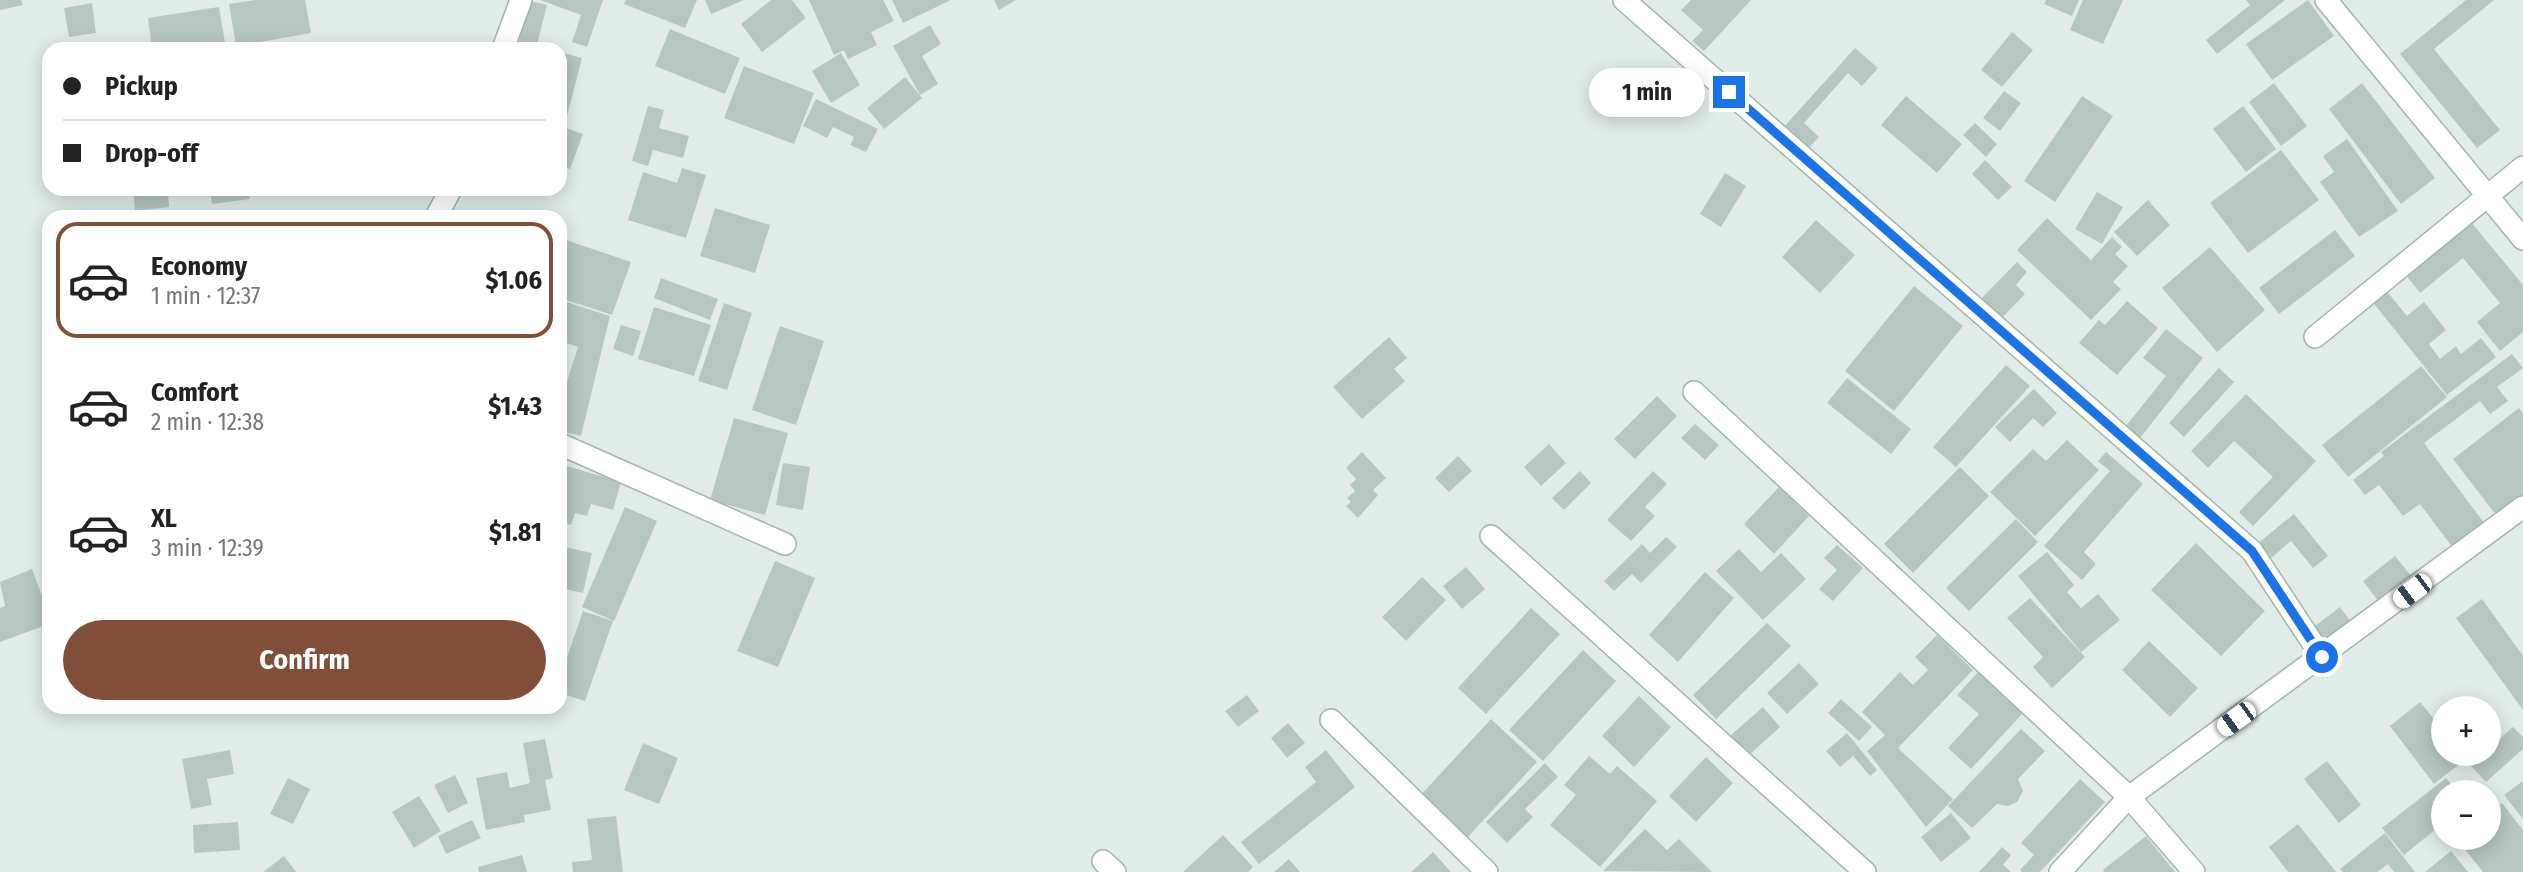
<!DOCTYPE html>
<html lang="en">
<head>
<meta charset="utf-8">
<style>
	:root { --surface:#fff; --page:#f6f6f6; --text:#222; --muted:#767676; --line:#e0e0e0; --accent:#814e39 }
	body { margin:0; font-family:"Fira Sans Condensed",sans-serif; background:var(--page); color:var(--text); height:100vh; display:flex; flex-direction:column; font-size:26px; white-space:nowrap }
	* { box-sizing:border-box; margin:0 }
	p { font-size:23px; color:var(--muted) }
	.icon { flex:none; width:38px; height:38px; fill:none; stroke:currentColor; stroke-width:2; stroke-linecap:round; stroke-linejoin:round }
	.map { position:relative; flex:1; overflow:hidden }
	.panel { position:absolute; left:42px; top:210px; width:525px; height:504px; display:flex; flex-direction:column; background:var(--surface); border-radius:21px; box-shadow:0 4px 18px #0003 }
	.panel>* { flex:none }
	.hud { position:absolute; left:42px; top:42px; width:525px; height:154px; border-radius:21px; box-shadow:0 4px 18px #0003; display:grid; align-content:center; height:154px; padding:0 21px; background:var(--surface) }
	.controls { position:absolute; left:2431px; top:696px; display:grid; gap:14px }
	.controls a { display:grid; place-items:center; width:70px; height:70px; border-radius:50%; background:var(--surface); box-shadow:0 4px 18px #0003; font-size:35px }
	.end { position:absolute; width:32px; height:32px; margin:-16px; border:9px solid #1a73e8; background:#fff; box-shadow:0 0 0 4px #fff }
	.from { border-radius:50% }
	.bubble { position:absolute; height:49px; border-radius:24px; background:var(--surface); box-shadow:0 4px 18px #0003; font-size:23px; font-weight:700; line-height:49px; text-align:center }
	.car { position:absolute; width:21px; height:42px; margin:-21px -10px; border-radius:9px; box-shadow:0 0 5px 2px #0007; background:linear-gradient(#fff 24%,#345 0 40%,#fff 0 76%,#345 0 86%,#fff 0) }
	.hud b { display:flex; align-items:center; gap:24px; height:66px; font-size:26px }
	.hud b+b { border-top:2px solid var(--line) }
	.hud i { width:18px; height:18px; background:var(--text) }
	ul { padding:12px 0 0; list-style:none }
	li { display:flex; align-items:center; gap:21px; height:116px; margin:0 14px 10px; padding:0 7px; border:4px solid transparent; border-radius:21px }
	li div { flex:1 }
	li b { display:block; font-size:26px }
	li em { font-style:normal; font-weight:700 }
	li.active { border-color:var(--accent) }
	li>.icon { width:63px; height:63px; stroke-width:1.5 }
	.cta { display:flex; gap:14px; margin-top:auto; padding:14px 21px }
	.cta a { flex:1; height:80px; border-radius:42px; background:var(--accent); color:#fff; font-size:28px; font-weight:700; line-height:80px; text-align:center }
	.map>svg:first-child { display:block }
</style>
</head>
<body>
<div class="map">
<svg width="2523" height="872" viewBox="0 0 2523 872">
	<rect width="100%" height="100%" fill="#e1ece8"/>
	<!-- building -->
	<path fill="#b6c7c1" d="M0,0H21L23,5L0,10Z
		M255,0H305L311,33L236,46L229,4Z
		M540,0H603L587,47L572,42L581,15Z
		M626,0H697L685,28L624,4Z
		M705,0H744L711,14Z
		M771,0H792L806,18L762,52L741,24Z
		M809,0H883L894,21L871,32L877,45L848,59L844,50L834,55Z
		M892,0H951L903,23Z
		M994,0H1016L999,10Z
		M1691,0H1751L1704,51L1692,41L1703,30L1681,10Z
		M2046,0H2079L2072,16L2044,4Z
		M2083,0H2123L2103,44L2070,30Z
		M2246,0H2285L2217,54L2206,40L2250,5Z
		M2308,0L2334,36L2272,80L2246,44Z
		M2466,0H2494L2434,49L2500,130L2477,148L2400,54Z
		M529,1L547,5L536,49H517Z
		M92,3L96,33L69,37L64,8Z
		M219,7L226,49H152L148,18Z
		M930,25L941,44L922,56L938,84L920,95L893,46Z
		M670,29L740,58L725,94L655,66Z
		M2012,32L2033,50L2002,87L1981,70Z
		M1855,48L1878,68L1862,86L1848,73L1804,123L1819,137L1807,150L1783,128Z
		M560,52L582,58L566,120L560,118Z
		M841,53L860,85L831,103L812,71Z
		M744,66L814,93L794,144L724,118Z
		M905,77L922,98L884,129L867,108Z
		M2274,83L2307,126L2281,146L2249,102Z
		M2362,83L2435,178L2401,204L2329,109Z
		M2004,91L2021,103L2000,131L1983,118Z
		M1906,96L1962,144L1937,173L1881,125Z
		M2082,96L2113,116L2055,202L2024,181Z
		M816,99L878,129L866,152L850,145L854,137L833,127L827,138L803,126Z
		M648,106L664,110L659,128L689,136L683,158L653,150L648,166L632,161Z
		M2243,106L2276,149L2246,172L2213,129Z
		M1975,123L1997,144L1986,157L1963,135Z
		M560,126L583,134L570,169L560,165Z
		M2347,139L2398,211L2359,237L2320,182L2334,172L2323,156Z
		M2281,150L2319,200L2248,253L2210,203Z
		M1985,160L2012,187L1998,200L1972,174Z
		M682,168L706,175L686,238L628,220L643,172L677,183Z
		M1725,173L1746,186L1721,227L1700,214Z
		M133,189H153V194L168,192L169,207L135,211Z
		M210,189H248L250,199L212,204Z
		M2097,192L2123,207L2102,244L2075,229Z
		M2148,200L2170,225L2137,256L2114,232Z
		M715,208L770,225L755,273L700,256Z
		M2047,218L2091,260L2112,237L2122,247L2115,254L2128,266L2113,282L2121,289L2091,320L2017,250Z
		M1816,220L1855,255L1820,293L1782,257Z
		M2471,222L2523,285V332L2500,351L2477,322L2500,303L2463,258L2420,293L2406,275Z
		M2335,230L2355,256L2279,314L2259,288Z
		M560,238L631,262L612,315L560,298Z
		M2210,247L2265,310L2217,352L2162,288Z
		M2017,262L2027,272L2016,285L2025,294L2001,319L1980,300Z
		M661,278L718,299L710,320L654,298Z
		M1914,286L1963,326L1894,411L1845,371Z
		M2385,289L2407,316L2424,302L2446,330L2429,344L2440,359L2456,346L2461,354L2481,338L2496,357L2447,395L2371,300Z
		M560,300L610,316L581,436L560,431V404L578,347L560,341Z
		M2127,301L2158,328L2117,375L2079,343L2099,320L2105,325Z
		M724,303L752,313L727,390L698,381Z
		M654,307L711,325L694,376L638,359Z
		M621,325L641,331L633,356L613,349Z
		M780,326L824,341L796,425L752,410Z
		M2166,329L2203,358L2140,438L2126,426L2166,376L2143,358Z
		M1389,337L1407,358L1394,369L1405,381L1362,419L1333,387Z
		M2512,354L2523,368L2497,387L2508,401L2490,414L2480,401L2424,443L2485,524L2453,548L2420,504L2403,516L2379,485L2365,495L2353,480L2384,456L2381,452Z
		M2006,365L2030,386L1956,467L1933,447Z
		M2421,366L2447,397L2348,477L2322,445Z
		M2219,368L2234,382L2184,437L2169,423Z
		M1847,378L1911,429L1891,454L1827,403Z
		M2034,389L2057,413L2043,427L2033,418L2010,442L1995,427Z
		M2246,394L2316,461L2253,526L2239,512L2273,477L2234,441L2208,468L2191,451Z
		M1657,396L1677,416L1635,459L1614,439Z
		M2519,408L2523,414V495L2496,515L2453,459Z
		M734,418L788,433L765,515L710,500Z
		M1695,424L1719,445L1705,460L1681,438Z
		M2067,440L2099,470L2035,536L1990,492L2033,449L2046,461Z
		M1549,444L1566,463L1541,486L1524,467Z
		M1362,452L1386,478L1373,490L1378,495L1358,518L1346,506L1351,502L1347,498L1355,491L1350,485L1356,479L1346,468Z
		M2106,452L2143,484L2084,552L2096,564L2082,580L2044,546L2110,471L2098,461Z
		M1458,456L1472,471L1449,492L1435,478Z
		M783,463L810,467L803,510L776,505Z
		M560,464L621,482L613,510L591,504L587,516L575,513L571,525L560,522Z
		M1960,467L1989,496L1913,573L1884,544Z
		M1580,471L1591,483L1564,510L1552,498Z
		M1653,471L1667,484L1645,507L1655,516L1631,541L1607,520Z
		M1779,487L1809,516L1774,554L1744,524Z
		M625,507L657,521L614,621L582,607Z
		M2294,514L2328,556L2313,568L2291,541L2269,560L2257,544Z
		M2016,519L2038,542L1969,611L1946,588Z
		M1666,537L1677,547L1641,583L1632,574L1614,591L1604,581L1642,544L1650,553Z
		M2196,543L2265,611L2221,656L2151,590Z
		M1837,545L1863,568L1833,601L1819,589L1837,570L1824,558Z
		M560,546L592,553L583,593L560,588Z
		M1739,549L1761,572L1781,553L1806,579L1763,620L1716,571Z
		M2047,552L2074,585L2067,592L2081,608L2098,594L2120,620L2081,652L2018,576Z
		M2395,556L2412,577L2379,602L2363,581Z
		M775,561L815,578L778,667L737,651Z
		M1466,567L1485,589L1462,609L1443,586Z
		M32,569L49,615V624L0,642V608L5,606L0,582Z
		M1705,572L1734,598L1678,662L1649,635Z
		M1422,577L1446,600L1406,641L1382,617Z
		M2030,598L2085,657L2052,688L2033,667L2043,657L2007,618Z
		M2482,599L2523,656V710L2456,618Z
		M2340,607L2355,627L2326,649L2311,629Z
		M1531,608L1560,634L1486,714L1458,688Z
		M583,611L613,621L585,701L560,693V678Z
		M1767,623L1791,646L1716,719L1693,695Z
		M1937,635L1973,670L1898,748L1953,799L1926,827L1867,751L1885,735L1862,712L1900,672L1913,685L1928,670L1915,657Z
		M2149,641L2198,688L2170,717L2122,670Z
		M1583,650L1616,681L1543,761L1509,730Z
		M1799,663L1819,684L1787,714L1767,693Z
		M1978,672L2023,713L1971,769L1948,748L1979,714L1957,695Z
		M1247,695L1259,711L1238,727L1225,711Z
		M1639,696L1671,727L1634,767L1602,736Z
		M1841,699L1872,727L1859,741L1828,713Z
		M2420,702L2443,730V754H2472L2434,784L2390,726Z
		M1763,707L1780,727L1749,755L1731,735Z
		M1491,719L1537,762L1465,840L1419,797Z
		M1288,723L1305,743L1287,758L1271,738Z
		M2513,727L2523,737V749L2486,782L2471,766L2483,754H2488V749Z
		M2021,729L2045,751L2018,779L2023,791L2017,802L2008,806L1997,804L1972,828L1948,806Z
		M1847,733L1877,770L1870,776L1853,756L1840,767L1826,751Z
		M545,739L553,778L545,780L551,810L524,815L525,822L486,830L476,778L507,772L510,788L530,783L523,743Z
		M643,743L678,758L659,804L624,790Z
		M230,750L234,774L207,779L212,805L191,809L182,759Z
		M1326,750L1355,787L1259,864L1241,842L1316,782L1305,767Z
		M1589,756L1610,774L1617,766L1657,801L1600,867L1550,825L1576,795L1564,785Z
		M1706,757L1733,783L1696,822L1669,796Z
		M2327,761L2361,805L2339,823L2304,779Z
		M1545,763L1558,777L1525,809L1533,817L1507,843L1486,822Z
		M455,775L468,803L448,813L434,785Z
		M288,778L310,789L293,824L270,814Z
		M2446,778L2458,793H2443V827L2441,825L2404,855L2382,828Z
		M2080,779L2105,802L2040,872H2022L2020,870L2034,855L2021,843Z
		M2523,781V819L2504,795Z
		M419,796L441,831L414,848L392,812Z
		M2502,803L2523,830V872H2483L2464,848L2476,838H2488V828L2497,821L2490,813Z
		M1951,813L1971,838L1941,862L1921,837Z
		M616,816L623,872H573L572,862L592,860L587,819Z
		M472,820L481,838L446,854L438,836Z
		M238,822L240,850L194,853L193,825Z
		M2298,824L2336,872H2288L2269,847Z
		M1645,829L1667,850L1679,839L1712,872L1603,871Z
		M2385,833L2415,872H2394L2388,864L2377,872H2343L2340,869Z
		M1223,835L1253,867L1248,872H1183Z
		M2146,836L2175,872H2104L2103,870Z
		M2002,847L2011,855L2003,865L2011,872H1979Z
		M2451,851L2468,872H2425Z
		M1433,852L1451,872H1411Z
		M522,855L527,872H479L478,867Z
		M284,856L296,872H263Z
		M1289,859L1300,872H1274Z"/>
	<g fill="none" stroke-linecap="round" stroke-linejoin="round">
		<!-- street casing -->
		<g stroke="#a4b4af" stroke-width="24">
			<path id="street" d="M1624,0L2252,551L2322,657
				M2326,0L2523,239
				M503,49L521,0
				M436,217L451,189
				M2315,337L2523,167
				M1694,392L2129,797L2194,872
				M560,444L785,544
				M1491,536L1865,872
				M1331,720L1487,872
				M1103,861L1115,872
				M2060,872L2129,797L2523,507"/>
		</g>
		<!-- street -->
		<use href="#street" stroke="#fff" stroke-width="21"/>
	</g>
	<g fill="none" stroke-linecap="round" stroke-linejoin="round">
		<!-- route -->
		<path stroke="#1a73e8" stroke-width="9" d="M1729,92L2252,551L2322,657"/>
	</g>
</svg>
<div class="controls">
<a>+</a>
<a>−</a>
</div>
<i class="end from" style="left:2322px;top:657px"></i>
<i class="end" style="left:1729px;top:92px"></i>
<div class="bubble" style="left:1589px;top:68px;width:116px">1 min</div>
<i class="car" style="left:2412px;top:591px;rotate:233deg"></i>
<i class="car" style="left:2236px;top:719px;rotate:234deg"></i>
<div class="hud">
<b><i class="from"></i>Pickup</b>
<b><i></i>Drop-off</b>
</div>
<section class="panel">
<ul>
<li class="active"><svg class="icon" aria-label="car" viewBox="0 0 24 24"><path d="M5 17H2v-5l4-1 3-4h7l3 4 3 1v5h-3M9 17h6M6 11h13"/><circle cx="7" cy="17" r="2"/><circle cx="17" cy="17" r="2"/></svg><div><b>Economy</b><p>1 min · 12:37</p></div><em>$1.06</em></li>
<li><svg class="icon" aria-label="car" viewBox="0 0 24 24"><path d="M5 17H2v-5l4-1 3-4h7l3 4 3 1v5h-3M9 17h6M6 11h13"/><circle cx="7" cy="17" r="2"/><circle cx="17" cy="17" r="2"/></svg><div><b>Comfort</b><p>2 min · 12:38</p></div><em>$1.43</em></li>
<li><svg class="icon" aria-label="car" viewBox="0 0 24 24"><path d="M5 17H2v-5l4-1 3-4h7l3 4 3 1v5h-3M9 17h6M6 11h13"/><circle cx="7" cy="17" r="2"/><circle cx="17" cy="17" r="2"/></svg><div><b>XL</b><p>3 min · 12:39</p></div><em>$1.81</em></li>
</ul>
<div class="cta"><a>Confirm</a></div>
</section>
</div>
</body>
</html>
